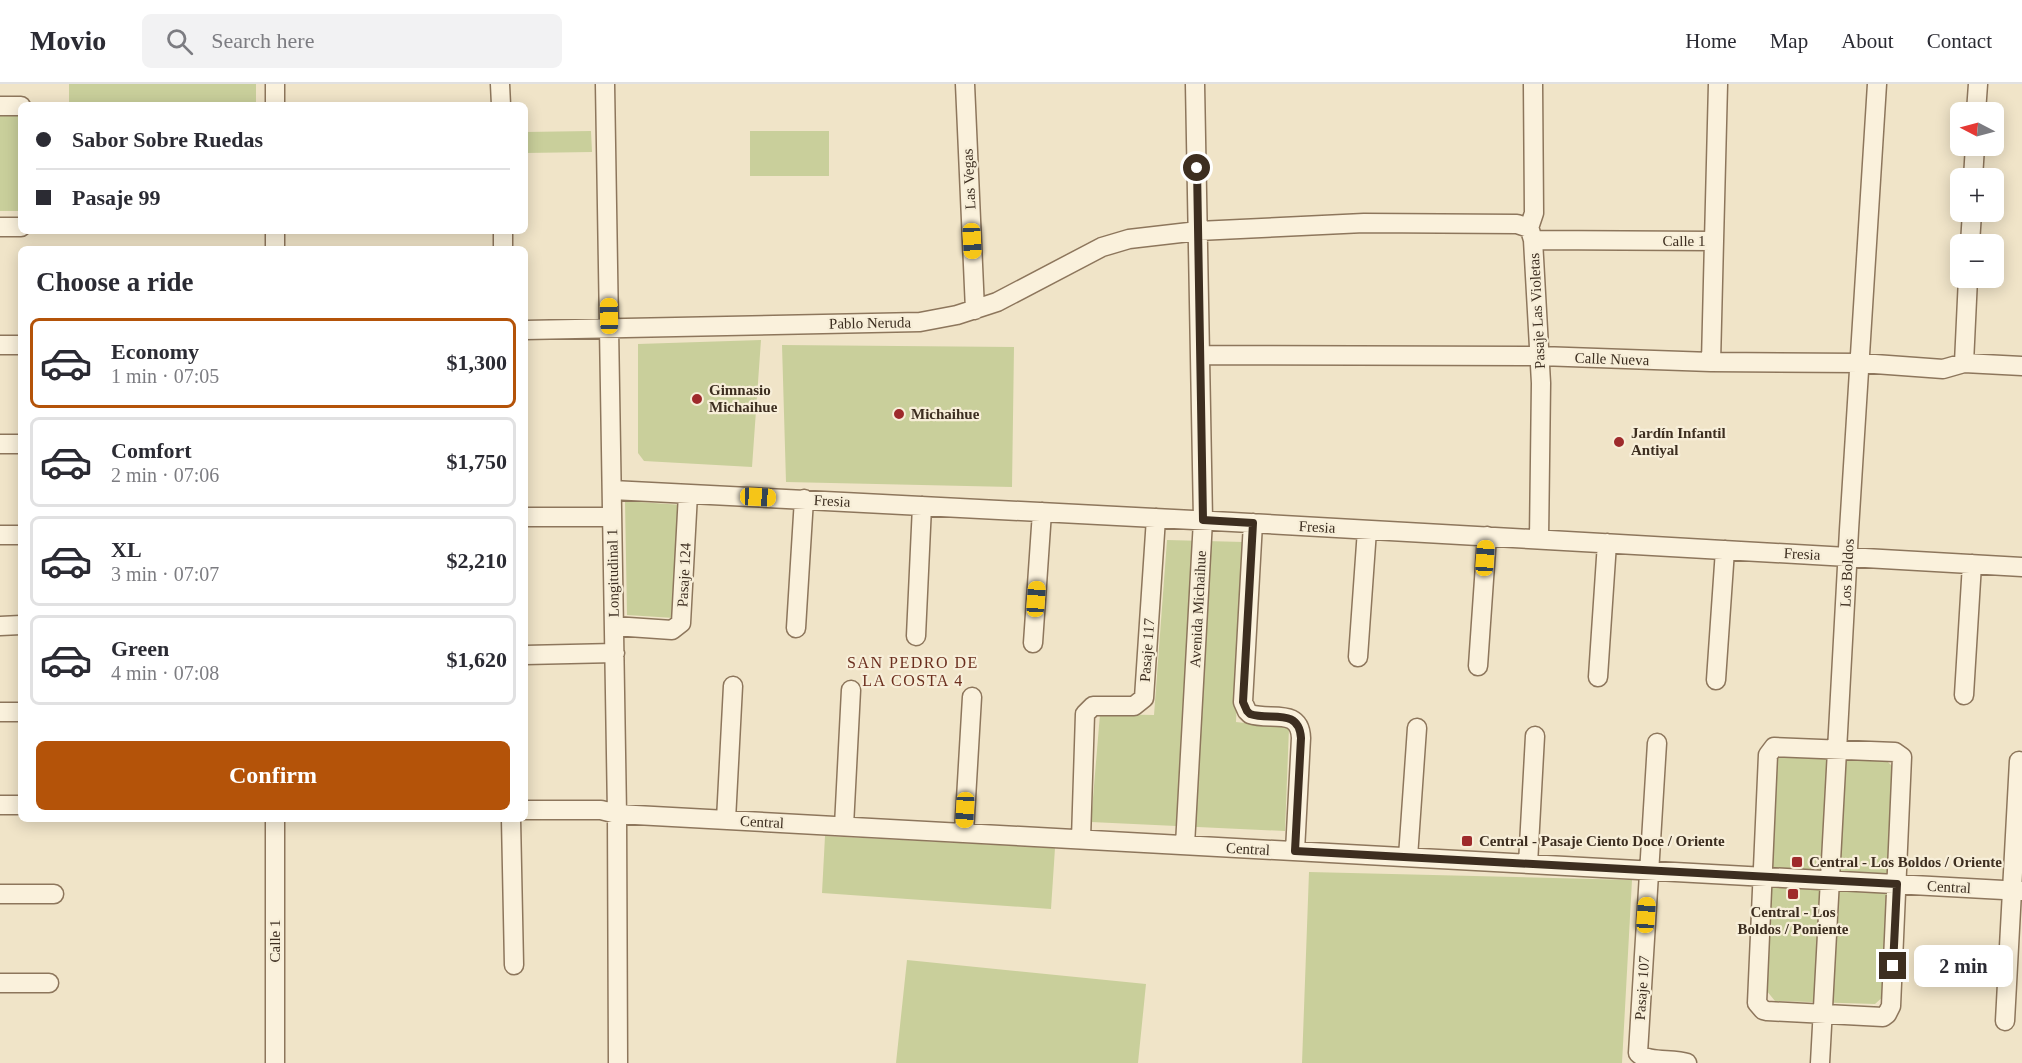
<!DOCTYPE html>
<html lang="en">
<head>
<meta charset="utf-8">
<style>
	:root { --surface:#fff; --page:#f2f2f3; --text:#2b2b33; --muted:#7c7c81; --line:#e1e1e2; --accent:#b45309 }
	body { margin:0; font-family:Georgia,serif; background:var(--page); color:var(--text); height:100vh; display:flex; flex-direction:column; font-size:22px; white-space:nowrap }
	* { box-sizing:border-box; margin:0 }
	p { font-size:20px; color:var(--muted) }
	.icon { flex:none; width:33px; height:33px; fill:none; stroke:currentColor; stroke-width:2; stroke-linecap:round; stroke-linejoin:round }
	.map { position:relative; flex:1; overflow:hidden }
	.sheet { position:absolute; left:18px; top:162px; width:510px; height:576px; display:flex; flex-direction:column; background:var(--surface); border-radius:9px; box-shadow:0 3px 15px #0003 }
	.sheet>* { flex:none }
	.hud { position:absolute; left:18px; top:18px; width:510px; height:132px; border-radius:9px; box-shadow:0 3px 15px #0003; display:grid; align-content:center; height:132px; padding:0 18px; background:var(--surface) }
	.needle { width:39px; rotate:276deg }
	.controls { position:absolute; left:1950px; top:18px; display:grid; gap:12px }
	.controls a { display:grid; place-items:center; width:54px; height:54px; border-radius:9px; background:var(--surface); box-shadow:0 3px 15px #0003; font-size:30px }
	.end { position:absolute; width:27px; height:27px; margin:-14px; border:8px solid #3d2e20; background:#fff; box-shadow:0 0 0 3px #fff }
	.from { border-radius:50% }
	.bubble { position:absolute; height:42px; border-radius:9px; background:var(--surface); box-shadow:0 3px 15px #0003; font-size:20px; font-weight:700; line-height:42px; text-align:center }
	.car { position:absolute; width:18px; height:36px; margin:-18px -9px; border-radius:8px; box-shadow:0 0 4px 2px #0007; background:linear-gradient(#f5c518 24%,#345 0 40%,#f5c518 0 76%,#345 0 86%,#f5c518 0) }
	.hud b { display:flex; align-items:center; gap:21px; height:57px; font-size:22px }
	.hud b+b { border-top:2px solid var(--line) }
	.hud i { width:15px; height:15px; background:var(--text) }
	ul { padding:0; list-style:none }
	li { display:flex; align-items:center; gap:18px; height:90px; margin:0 12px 9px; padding:0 6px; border:3px solid var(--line); border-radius:9px }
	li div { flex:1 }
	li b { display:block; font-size:22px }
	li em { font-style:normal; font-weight:700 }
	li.active { border-color:var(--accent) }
	li>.icon { width:54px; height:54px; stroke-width:1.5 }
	h2 { padding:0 18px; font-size:27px; line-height:72px }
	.button { display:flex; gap:12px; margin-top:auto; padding:12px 18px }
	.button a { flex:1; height:69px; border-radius:9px; background:var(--accent); color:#fff; font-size:24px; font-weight:700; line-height:69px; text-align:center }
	header { display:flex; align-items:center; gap:36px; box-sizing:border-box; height:84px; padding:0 30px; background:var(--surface); border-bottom:2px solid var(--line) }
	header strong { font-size:28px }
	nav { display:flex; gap:33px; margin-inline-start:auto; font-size:21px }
	.search { width:420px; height:54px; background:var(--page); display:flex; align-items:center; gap:15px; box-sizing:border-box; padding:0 21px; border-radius:9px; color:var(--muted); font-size:22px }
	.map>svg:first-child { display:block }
</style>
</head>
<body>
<header>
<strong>Movio</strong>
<div class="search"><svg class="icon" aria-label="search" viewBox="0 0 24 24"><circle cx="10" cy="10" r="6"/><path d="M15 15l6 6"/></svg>Search here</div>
<nav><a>Home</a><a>Map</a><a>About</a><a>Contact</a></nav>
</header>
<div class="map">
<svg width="2022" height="979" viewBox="0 0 2022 979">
	<rect width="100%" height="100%" fill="#f0e4c8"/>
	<!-- green -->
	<path fill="#c9cf9b" d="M69,0H256V21H69Z
		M0,28H21V127H0Z
		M591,47L592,68L525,69V48Z
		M750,47H829V92H750Z
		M761,256L752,383L644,377L638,369V260Z
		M782,261L1014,263L1012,403L786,398Z
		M625,417L682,421L674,534L627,531Z
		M1167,456L1244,458L1236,638L1289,644L1285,747L1091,738L1100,630L1154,631Z
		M1780,672L1885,675L1895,685L1886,910L1875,920L1775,917L1766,906L1772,680Z
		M825,752L1055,764L1051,825L822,809Z
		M1309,788L1632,796L1622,979H1302Z
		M907,876L1146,900L1138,979H896Z"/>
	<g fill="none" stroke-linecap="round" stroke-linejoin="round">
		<!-- street casing -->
		<g stroke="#8d765c" stroke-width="21">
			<path id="street" d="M500,0L501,21
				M605,0L617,730L618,979
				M965,0L975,226
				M275,21V0
				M0,22H21
				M1976,28L1978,0
				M1973,94L1975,62
				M0,143H21
				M1529,144L1534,129L1533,0
				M1530,146L1533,156L1541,299L1539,455
				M503,147V165
				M1533,156L1714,157L1718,0
				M1970,160L1972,128
				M275,165V147
				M525,246L920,238L957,231L997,218L1102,163L1129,155L1198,147L1364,139L1517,140L1529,144
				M0,261H21
				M1200,271L1540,272L1711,278L1861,279L1943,285L1964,279L2022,282
				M1711,278L1714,157
				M1964,279L1968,194
				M0,360H21
				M612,406L1232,438L2022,483
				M525,433H612
				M1253,439L1243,618L1247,627L1250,630C1270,637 1300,623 1301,654L1295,767
				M0,451H21
				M0,542L21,541
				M614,542L672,546L681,539L688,410
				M796,544L804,415
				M916,552L922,422
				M1033,559L1042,428
				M525,571L615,569
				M1358,573L1367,446
				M1478,582L1487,452
				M1598,593L1607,459
				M1716,596L1725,466
				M1964,611L1972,480
				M0,628H21
				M1657,659L1638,969C1647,979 1673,974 1687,979
				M1774,663L1895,668L1902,673L1891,922L1887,930L1883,933L1767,927L1763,926L1757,919L1768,671Z
				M0,721H21
				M525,726H601L617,730L2022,807
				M275,735V979
				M511,735L514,881
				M726,736L733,602
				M844,742L851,606
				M964,749L972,613
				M1081,755L1085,630L1093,622H1134L1144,614L1156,434
				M1185,761L1203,436L1195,0
				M1408,773L1417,644
				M1528,780L1535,652
				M0,810H54
				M0,899H49
				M2005,937L2019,677
				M1820,979L1849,446L1877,0"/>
		</g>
		<!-- street -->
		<use href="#street" stroke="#faf1dc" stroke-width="18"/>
	</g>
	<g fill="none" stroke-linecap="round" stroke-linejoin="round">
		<!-- route -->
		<path stroke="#3d2e20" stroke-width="8" d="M1197,84L1203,436L1253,439L1243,618L1247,627L1250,630C1270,637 1299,623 1301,654L1295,767L1897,800L1893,882"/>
	</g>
	<!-- markers -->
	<g fill="#9e2a2b" stroke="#f7eed8" stroke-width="2">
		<circle cx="697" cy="315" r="6"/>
		<circle cx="899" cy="330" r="6"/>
		<circle cx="1619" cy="358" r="6"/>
		<rect x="1461" y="751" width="12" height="12" rx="3"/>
		<rect x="1791" y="772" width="12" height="12" rx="3"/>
		<rect x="1787" y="804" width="12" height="12" rx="3"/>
	</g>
	<g text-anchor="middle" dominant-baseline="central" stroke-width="4.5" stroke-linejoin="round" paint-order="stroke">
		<!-- street labels -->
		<g font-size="15" fill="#3d2e20" stroke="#f7eed8">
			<text transform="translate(969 95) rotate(-93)">Las Vegas</text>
			<text x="1684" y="157">Calle 1</text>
			<text transform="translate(1537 227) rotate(-93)">Pasaje Las Violetas</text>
			<text transform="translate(870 239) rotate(-1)">Pablo Neruda</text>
			<text transform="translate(1612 275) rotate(2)">Calle Nueva</text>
			<text transform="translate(832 417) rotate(3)">Fresia</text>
			<text transform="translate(1317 443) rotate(3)">Fresia</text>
			<text transform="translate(1802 470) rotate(3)">Fresia</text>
			<text transform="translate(613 489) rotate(-91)">Longitudinal 1</text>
			<text transform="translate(1847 489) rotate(-87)">Los Boldos</text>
			<text transform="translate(684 491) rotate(-87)">Pasaje 124</text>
			<text transform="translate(1198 525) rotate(-87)">Avenida Michaihue</text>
			<text transform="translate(1147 566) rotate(-86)">Pasaje 117</text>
			<text transform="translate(762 738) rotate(3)">Central</text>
			<text transform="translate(1248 765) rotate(3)">Central</text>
			<text transform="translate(1949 803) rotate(3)">Central</text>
			<text transform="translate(275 857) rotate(-90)">Calle 1</text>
			<text transform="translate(1642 904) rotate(-86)">Pasaje 107</text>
		</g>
		<!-- poi labels -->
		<g font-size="15" font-weight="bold" fill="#3d2e20" stroke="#f7eed8" text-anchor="start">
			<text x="709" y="306">Gimnasio<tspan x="709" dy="17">Michaihue</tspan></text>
			<text x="911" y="330">Michaihue</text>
			<text x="1631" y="349">Jardín Infantil<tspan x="1631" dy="17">Antiyal</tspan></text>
			<text x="1479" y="757">Central - Pasaje Ciento Doce / Oriente</text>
			<text x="1809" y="778">Central - Los Boldos / Oriente</text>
			<text x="1793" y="828" text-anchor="middle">Central - Los<tspan x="1793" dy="17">Boldos / Poniente</tspan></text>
		</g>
		<!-- neighbourhood labels -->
		<g font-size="16" letter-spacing="1.5" fill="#6b2e1e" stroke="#f7eed8">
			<text x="913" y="578">SAN PEDRO DE<tspan x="913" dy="18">LA COSTA 4</tspan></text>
		</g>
	</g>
</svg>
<div class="controls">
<a><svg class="needle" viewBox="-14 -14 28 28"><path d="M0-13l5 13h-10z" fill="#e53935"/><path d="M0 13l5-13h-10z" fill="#7c7c81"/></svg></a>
<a>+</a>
<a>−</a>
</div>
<i class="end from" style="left:1197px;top:84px"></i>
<i class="end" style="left:1893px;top:882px"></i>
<div class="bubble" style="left:1914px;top:861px;width:99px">2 min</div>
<i class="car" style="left:972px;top:157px;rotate:177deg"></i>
<i class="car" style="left:609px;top:232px;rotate:359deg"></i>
<i class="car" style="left:758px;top:413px;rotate:93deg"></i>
<i class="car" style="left:1485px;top:474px;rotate:4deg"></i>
<i class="car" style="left:1036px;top:515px;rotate:4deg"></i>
<i class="car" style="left:965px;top:726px;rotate:183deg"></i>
<i class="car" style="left:1646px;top:831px;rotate:4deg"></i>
<div class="hud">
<b><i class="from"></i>Sabor Sobre Ruedas</b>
<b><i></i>Pasaje 99</b>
</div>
<section class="sheet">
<h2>Choose a ride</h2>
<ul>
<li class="active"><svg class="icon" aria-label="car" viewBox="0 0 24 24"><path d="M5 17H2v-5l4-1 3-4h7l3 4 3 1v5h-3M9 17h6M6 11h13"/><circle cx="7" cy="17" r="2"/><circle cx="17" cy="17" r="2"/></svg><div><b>Economy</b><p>1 min · 07:05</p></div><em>$1,300</em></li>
<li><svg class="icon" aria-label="car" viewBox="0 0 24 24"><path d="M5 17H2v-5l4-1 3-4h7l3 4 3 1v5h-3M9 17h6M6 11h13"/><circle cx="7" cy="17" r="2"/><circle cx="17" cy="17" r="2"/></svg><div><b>Comfort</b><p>2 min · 07:06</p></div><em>$1,750</em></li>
<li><svg class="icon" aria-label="car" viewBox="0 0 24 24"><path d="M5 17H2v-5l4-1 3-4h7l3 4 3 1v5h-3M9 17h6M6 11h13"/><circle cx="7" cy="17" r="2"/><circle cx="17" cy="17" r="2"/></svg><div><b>XL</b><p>3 min · 07:07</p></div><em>$2,210</em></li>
<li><svg class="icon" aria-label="car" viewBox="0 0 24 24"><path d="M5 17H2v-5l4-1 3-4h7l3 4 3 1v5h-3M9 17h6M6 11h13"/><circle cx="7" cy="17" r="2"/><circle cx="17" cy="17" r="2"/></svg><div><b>Green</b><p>4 min · 07:08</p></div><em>$1,620</em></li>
</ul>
<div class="button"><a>Confirm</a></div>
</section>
</div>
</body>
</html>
